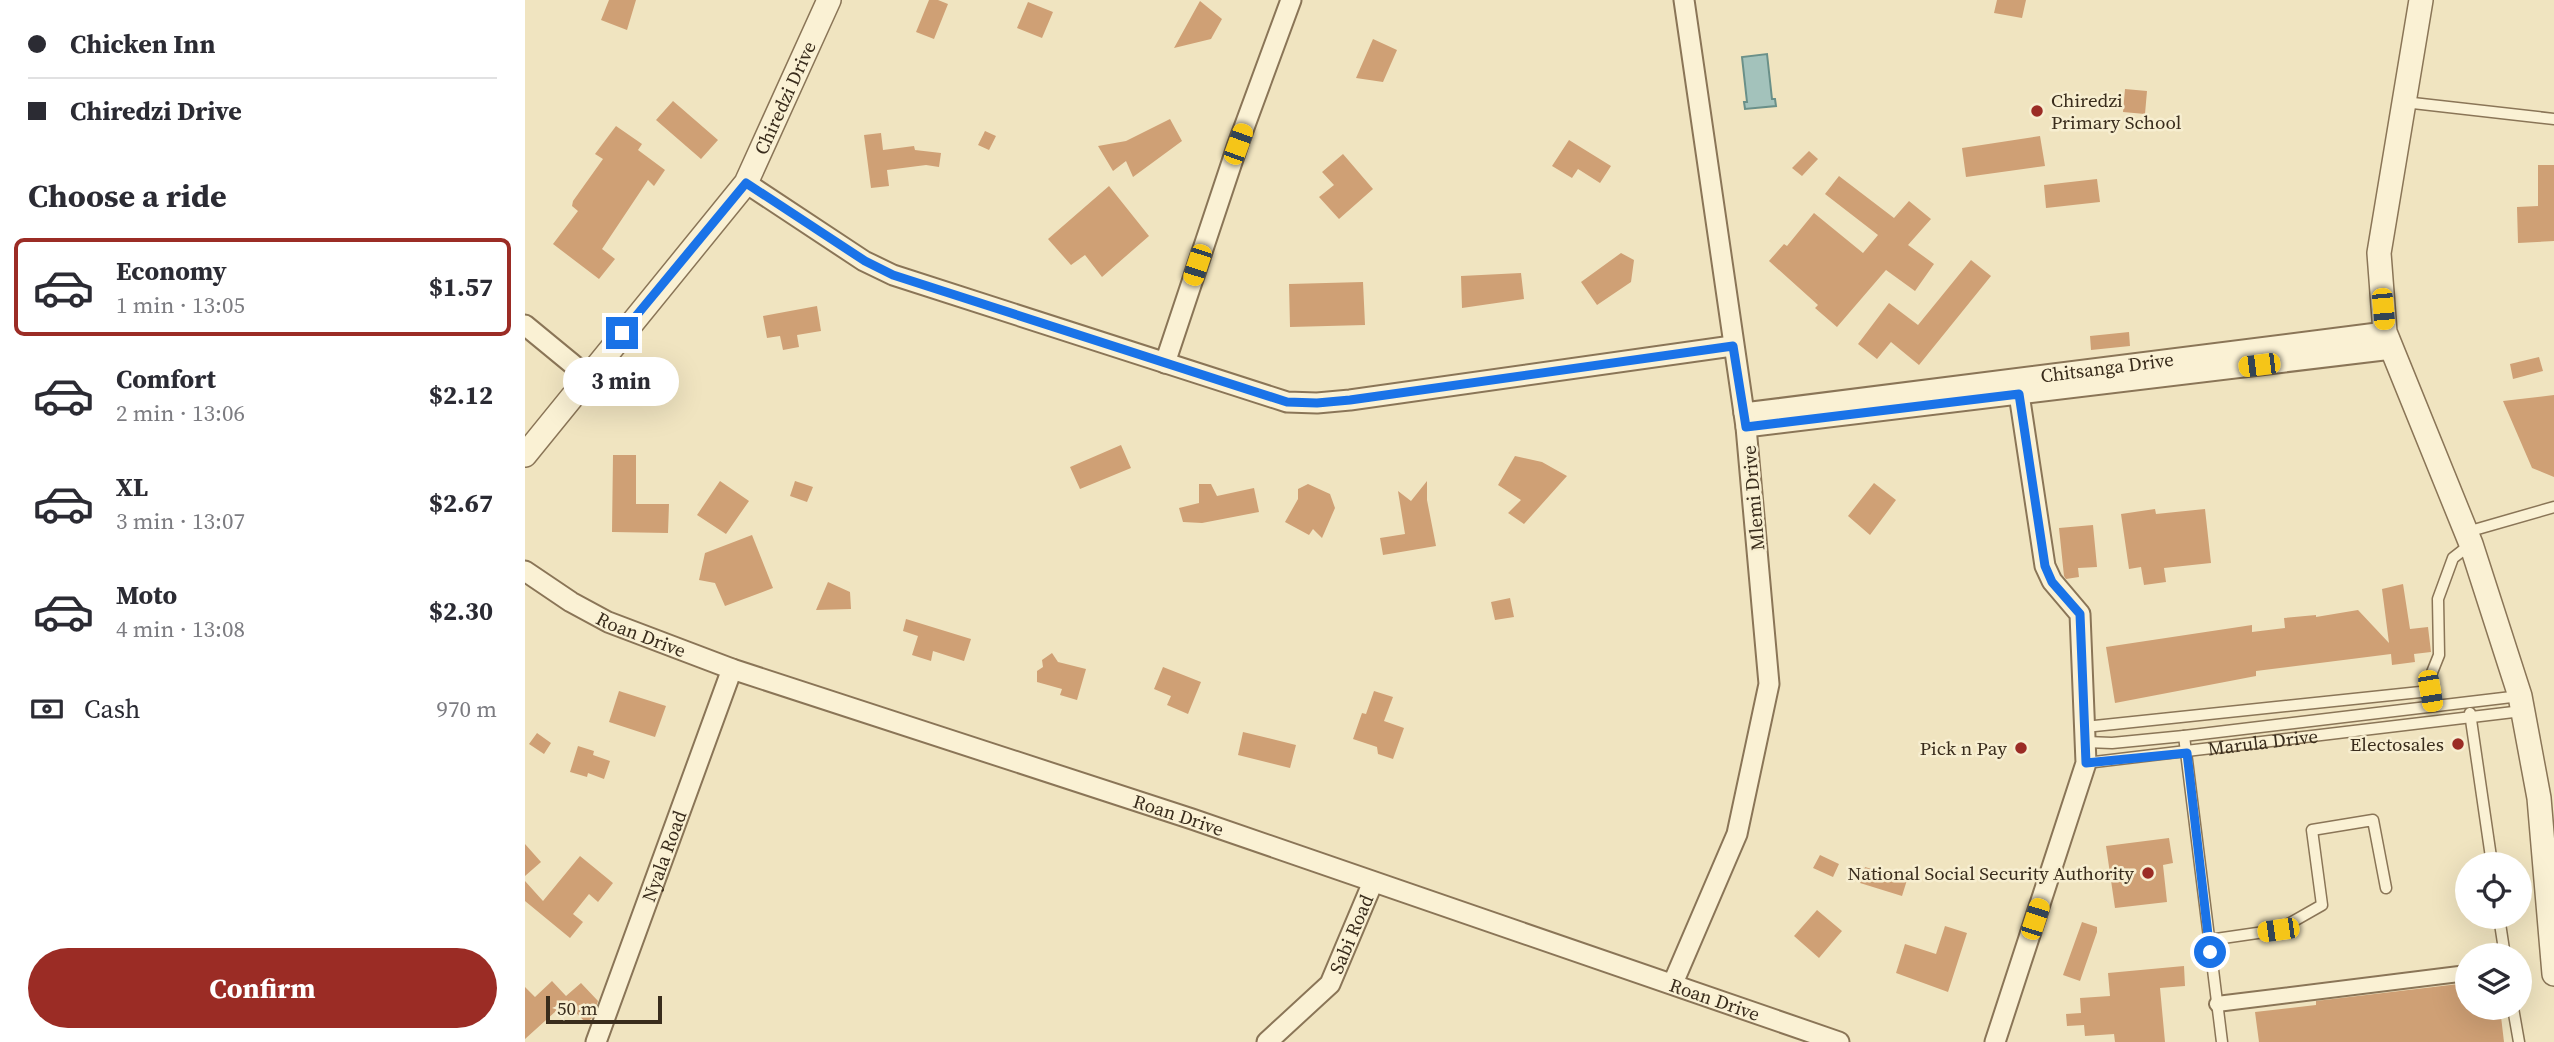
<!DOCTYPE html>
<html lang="en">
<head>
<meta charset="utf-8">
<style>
	:root { --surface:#fff; --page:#f7f7f7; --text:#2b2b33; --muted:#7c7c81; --line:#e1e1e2; --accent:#9b2c25 }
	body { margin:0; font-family:"Source Serif 4",serif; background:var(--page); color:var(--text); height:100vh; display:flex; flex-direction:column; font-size:26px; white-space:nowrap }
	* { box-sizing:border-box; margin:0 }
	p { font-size:23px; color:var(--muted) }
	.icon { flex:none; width:38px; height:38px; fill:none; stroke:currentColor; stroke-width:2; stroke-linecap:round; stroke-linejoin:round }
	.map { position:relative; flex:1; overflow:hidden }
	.side { display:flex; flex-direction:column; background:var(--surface); width:525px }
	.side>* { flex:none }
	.top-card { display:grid; align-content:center; height:154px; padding:0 28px; background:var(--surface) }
	.fabs { position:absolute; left:1930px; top:852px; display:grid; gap:14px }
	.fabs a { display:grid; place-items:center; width:77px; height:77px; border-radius:50%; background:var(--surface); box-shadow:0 7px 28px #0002; font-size:35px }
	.scale { position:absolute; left:21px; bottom:18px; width:116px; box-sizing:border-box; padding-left:7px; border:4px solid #392c1c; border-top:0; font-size:19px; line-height:24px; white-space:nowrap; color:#392c1c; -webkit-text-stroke:5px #f7eed0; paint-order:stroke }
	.end { position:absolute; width:32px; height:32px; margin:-16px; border:9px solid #1a73e8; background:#fff; box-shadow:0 0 0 4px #fff }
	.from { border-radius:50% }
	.bubble { position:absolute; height:49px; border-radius:24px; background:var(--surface); box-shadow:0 7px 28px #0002; font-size:23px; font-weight:700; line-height:49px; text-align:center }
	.car { position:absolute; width:21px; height:42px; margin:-21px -10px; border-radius:9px; box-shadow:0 0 5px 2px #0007; background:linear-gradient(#f5c518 24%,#345 0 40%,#f5c518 0 76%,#345 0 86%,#f5c518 0) }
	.top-card b { display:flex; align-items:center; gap:24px; height:66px; font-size:26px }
	.top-card b+b { border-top:2px solid var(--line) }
	.top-card i { width:18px; height:18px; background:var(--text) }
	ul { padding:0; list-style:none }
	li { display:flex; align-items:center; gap:21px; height:98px; margin:0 14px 10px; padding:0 14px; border:4px solid transparent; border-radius:10px }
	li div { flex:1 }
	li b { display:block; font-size:26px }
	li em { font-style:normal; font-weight:700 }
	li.on { border-color:var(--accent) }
	li>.icon { width:63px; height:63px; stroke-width:1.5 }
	h2 { padding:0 28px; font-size:32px; line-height:84px }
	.pay { display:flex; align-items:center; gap:18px; height:77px; padding:0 28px; font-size:26px }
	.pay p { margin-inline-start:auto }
	.button { display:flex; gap:14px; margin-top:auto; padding:14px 28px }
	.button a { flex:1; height:80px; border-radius:42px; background:var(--accent); color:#fff; font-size:28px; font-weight:700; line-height:80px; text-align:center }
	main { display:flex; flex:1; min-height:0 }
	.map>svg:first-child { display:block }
</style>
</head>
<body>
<main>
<section class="side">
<div class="top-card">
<b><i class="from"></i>Chicken Inn</b>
<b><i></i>Chiredzi Drive</b>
</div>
<h2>Choose a ride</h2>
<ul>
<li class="on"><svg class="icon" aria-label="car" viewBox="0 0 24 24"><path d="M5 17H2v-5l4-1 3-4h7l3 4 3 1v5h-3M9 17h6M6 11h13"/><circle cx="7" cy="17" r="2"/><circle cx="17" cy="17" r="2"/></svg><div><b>Economy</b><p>1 min · 13:05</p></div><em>$1.57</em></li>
<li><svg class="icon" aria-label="car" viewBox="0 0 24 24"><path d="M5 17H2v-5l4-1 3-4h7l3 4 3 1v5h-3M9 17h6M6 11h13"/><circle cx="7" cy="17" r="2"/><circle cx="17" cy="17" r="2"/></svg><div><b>Comfort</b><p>2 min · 13:06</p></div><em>$2.12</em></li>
<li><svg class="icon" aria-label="car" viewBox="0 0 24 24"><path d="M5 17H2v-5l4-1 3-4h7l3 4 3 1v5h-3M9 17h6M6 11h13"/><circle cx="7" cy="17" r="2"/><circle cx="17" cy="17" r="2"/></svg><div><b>XL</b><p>3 min · 13:07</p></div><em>$2.67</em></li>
<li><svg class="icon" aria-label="car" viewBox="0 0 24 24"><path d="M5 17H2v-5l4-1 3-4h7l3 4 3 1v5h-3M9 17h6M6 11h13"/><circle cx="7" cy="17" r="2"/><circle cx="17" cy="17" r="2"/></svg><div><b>Moto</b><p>4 min · 13:08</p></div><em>$2.30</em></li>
</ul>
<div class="pay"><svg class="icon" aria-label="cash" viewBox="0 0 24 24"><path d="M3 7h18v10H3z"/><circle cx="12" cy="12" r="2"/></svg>Cash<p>970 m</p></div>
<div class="button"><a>Confirm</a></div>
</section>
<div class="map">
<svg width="2029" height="1042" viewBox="0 0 2029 1042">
	<rect width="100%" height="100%" fill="#f0e4c0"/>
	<!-- water -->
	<path fill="#a3c2bb" stroke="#6a9089" stroke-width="2" d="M1242,54L1247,99H1250L1251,106L1220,109L1219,102H1222L1217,57Z"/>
	<!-- building -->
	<path fill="#cfa075" d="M84,0H111L102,30L76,20Z
		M404,0H413L423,4L409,39L391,32Z
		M1472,0H1501L1497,18L1469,13Z
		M675,1L697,19L686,39L649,48Z
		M503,2L528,12L517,38L492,28Z
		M848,39L872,50L858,82L831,78Z
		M1600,89L1622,91L1620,114L1598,112Z
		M148,101L193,140L176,159L131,120Z
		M645,119L657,141L608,177L601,161L588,171L573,146L601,141Z
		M91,126L117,144L113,150L140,170L129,186L123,180L77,249L90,259L74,279L28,244L53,211L47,206L48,201L78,159L70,154Z
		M460,131L471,136L464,150L453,145Z
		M356,133L358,150L389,146L390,150L416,153L414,167L401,165L362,170L364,186L346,188L339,135Z
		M1515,136L1520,166L1441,177L1437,148Z
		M1044,140L1086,166L1075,183L1053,169L1047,178L1027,166Z
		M1284,151L1293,159L1277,176L1267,168Z
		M818,154L848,189L814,219L794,197L809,185L797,172Z
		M2013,165H2029V241L1993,243L1992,207L2013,206Z
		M1314,176L1369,218L1384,201L1406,219L1383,245L1409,264L1390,291L1361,270L1312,327L1290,308L1293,305L1244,261L1259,244L1262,246L1289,213L1338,253L1353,235L1300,194Z
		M1572,179L1575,202L1521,208L1519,185Z
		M584,186L624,236L577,277L560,255L546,265L523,239Z
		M1096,253L1109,260L1106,282L1072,305L1056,282Z
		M1446,260L1466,276L1394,365L1366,342L1352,359L1333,344L1364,303L1393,325Z
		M996,273L999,299L937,308L936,276Z
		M838,282L840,325L765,327L764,284Z
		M292,306L296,331L272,335L274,347L258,350L255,336L242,338L238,316Z
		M1604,332L1605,346L1566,350L1565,336Z
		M2014,357L2018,371L1988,379L1985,364Z
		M2029,395V477L2007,468L1978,401Z
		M596,445L606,468L555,489L545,467Z
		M88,455H111V504H144L143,533L87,532Z
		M990,456L1017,462L1042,476L999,524L983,513L996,500L973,485Z
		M195,481L224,501L201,534L172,515Z
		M270,481L288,487L282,502L265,496Z
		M902,481V500L911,546L858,555L855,538L880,534L873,491L886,501Z
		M1349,483L1371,500L1345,535L1323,516Z
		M674,484H686L692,496L729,488L734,512L677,523L658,522L654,508L674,503Z
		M783,484L805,494L810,508L797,538L788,529L784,535L760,522L773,499V489Z
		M1630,509L1631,514L1680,509L1686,563L1639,568L1641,582L1619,585L1616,567L1604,569L1596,514Z
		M1568,525L1572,567L1553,568L1554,577L1541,579L1539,576L1534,528Z
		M227,535L248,588L200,606L190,583L174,580L180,553Z
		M303,582L325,592L326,609L291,610Z
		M1878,584L1885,629L1903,627L1906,652L1889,654L1890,662L1867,665L1866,654L1731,671V676L1590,703L1581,647L1727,625V632L1760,628L1759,618L1791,615V617L1833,610L1864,643L1857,589Z
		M985,598L989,617L970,620L966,602Z
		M381,619L446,639L439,661L408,651L406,661L387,655L393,636L378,631Z
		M527,653L533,662L561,669L552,700L535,695L537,689L512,682V671L518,667L517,660Z
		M638,667L676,682L663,714L642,705L646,696L629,689Z
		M94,691L141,706L130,737L84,722Z
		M849,691L868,697L859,721L879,728L868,759L853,754L852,747L828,739L837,713L841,714Z
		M718,732L771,745L765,768L713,755Z
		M12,733L26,743L19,754L4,744Z
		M53,746L69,751L68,755L85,761L79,779L63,773L62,777L45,772Z
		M1644,838L1648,863L1638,865L1642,902L1590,908L1581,846Z
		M0,844L16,862L0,876Z
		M1295,855L1314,864L1308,877L1288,868Z
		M55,856L88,883L73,902L64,894L48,914L58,922L45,938L0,901V881L18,901Z
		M1340,867L1382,880L1377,896L1335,883Z
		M1292,910L1317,931L1294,958L1269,936Z
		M1557,922L1572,927V932L1555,981L1538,975Z
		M1420,926L1442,933L1423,992L1371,973L1380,944L1411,954Z
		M1659,966L1660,986L1635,988L1640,1042H1590L1589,1034L1560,1036L1559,1025L1542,1026L1541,1014L1556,1013L1555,998L1585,996L1583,973Z
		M27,981L41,996L56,983L73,1001L67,1018L61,1023L41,1002L0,1039V987L10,997Z
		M1942,983V1008H1975L1979,1042H1734L1730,1012L1791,1005V1001Z"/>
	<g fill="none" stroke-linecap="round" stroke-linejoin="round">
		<!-- service casing -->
		<g stroke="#8a7557" stroke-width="13">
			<g id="service">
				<path d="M1879,102L2029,119"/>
				<path d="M1942,532L2029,507"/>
				<path d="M1905,691L1904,680L1914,655L1913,599L1928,558L1946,544"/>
				<path d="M1945,713L1967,864"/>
				<path d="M1560,727L1905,691L1908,706"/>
				<path d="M1659,736L1697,1042"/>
				<path d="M1561,742L1587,743L1659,736L1995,696"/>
				<path id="s1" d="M1561,763L1997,711"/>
				<path d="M1974,917L1980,956"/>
				<path d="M1684,940L1753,930L1797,905L1787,830L1848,820L1861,888"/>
				<path d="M1988,1008L1994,1042"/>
			</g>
		</g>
		<!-- pedestrian casing -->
		<g stroke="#8a7557" stroke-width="18">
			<path id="pedestrian" d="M1692,1004L1942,973"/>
		</g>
		<!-- minor casing -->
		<g stroke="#8a7557" stroke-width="23">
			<g id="minor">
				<path d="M221,183L339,261L368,275L762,402L792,403L825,400L1207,346"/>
				<path d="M0,325L62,376"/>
				<path d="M640,363L713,144L766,0"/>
				<path id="s2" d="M1219,413L1860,332"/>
				<path d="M1221,427L1867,349"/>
				<path id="s3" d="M0,571L46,602L83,622L207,669L667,819L1314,1042"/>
				<path d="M1148,983L1212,834L1244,684L1221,427L1159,0"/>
				<path id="s4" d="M71,1042L207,669"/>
				<path id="s5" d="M742,1042L805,984L848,882"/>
				<path d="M1470,1042L1561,763L1555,614L1527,581L1520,566L1494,394"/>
			</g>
		</g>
		<!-- tertiary casing -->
		<g stroke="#8a7557" stroke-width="26">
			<g id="tertiary">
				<path d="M1896,0L1854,253L1860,332L1946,544L1995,696L2014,798L2029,974"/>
				<path id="s6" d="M0,455L221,183L304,0"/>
			</g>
		</g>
		<!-- service -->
		<use href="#service" stroke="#faf1d4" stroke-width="10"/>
		<!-- pedestrian -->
		<use href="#pedestrian" stroke="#faf1d4" stroke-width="14"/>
		<!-- minor -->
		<use href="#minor" stroke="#faf1d4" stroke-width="19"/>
		<!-- tertiary -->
		<use href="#tertiary" stroke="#faf1d4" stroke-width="23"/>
	</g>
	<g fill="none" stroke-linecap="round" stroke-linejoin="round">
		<!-- route -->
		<path stroke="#1a73e8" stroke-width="9" d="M97,333L221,183L340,261L368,275L762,402L792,403L825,400L1208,346L1221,427L1494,394L1520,566L1527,582L1555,614L1561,763L1662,753L1685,952"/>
	</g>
	<!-- markers -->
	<g fill="#9b2c25" stroke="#f7eed0" stroke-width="2.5">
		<circle cx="1512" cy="111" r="7"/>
		<circle cx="1933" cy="744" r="7"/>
		<circle cx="1496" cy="748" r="7"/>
		<circle cx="1623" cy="873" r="7"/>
	</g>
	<g text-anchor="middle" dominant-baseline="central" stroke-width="5" stroke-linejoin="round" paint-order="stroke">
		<!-- street labels -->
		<g font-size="19" fill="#392c1c" stroke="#f7eed0">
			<text stroke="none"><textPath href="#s6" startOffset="444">Chiredzi Drive</textPath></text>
			<text stroke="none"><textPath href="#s2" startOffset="366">Chitsanga Drive</textPath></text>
			<text transform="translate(1228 498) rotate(-95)">Mlemi Drive</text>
			<text stroke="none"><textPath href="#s3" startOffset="133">Roan Drive</textPath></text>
			<text stroke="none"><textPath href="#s1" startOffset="178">Marula Drive</textPath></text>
			<text stroke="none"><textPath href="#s3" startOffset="700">Roan Drive</textPath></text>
			<text stroke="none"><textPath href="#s4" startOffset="198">Nyala Road</textPath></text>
			<text stroke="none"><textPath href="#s5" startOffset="140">Sabi Road</textPath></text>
			<text stroke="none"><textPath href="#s3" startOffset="1267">Roan Drive</textPath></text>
		</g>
		<!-- poi labels -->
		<g font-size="19" fill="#392c1c" stroke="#f7eed0" text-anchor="end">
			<text x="1526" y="100" text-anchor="start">Chiredzi<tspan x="1526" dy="22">Primary School</tspan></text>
			<text x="1919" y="744">Electosales</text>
			<text x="1482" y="748">Pick n Pay</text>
			<text x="1609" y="873">National Social Security Authority</text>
		</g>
	</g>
</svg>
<div class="fabs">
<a><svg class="icon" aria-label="locate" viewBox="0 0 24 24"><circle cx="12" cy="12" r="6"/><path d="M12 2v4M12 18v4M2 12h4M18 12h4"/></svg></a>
<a><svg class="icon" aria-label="layers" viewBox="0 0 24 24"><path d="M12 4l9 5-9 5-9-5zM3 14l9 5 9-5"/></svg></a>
</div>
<div class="scale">50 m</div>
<i class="end from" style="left:1685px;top:952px"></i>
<i class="end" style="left:97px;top:333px"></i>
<div class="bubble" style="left:38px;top:357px;width:116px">3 min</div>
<i class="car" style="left:713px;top:144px;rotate:20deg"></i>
<i class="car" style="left:672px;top:265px;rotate:198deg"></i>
<i class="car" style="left:1858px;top:309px;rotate:175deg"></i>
<i class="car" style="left:1734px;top:365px;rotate:263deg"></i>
<i class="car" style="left:1905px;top:691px;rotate:170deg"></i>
<i class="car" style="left:1510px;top:919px;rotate:18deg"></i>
<i class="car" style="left:1753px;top:930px;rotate:262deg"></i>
</div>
</main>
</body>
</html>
